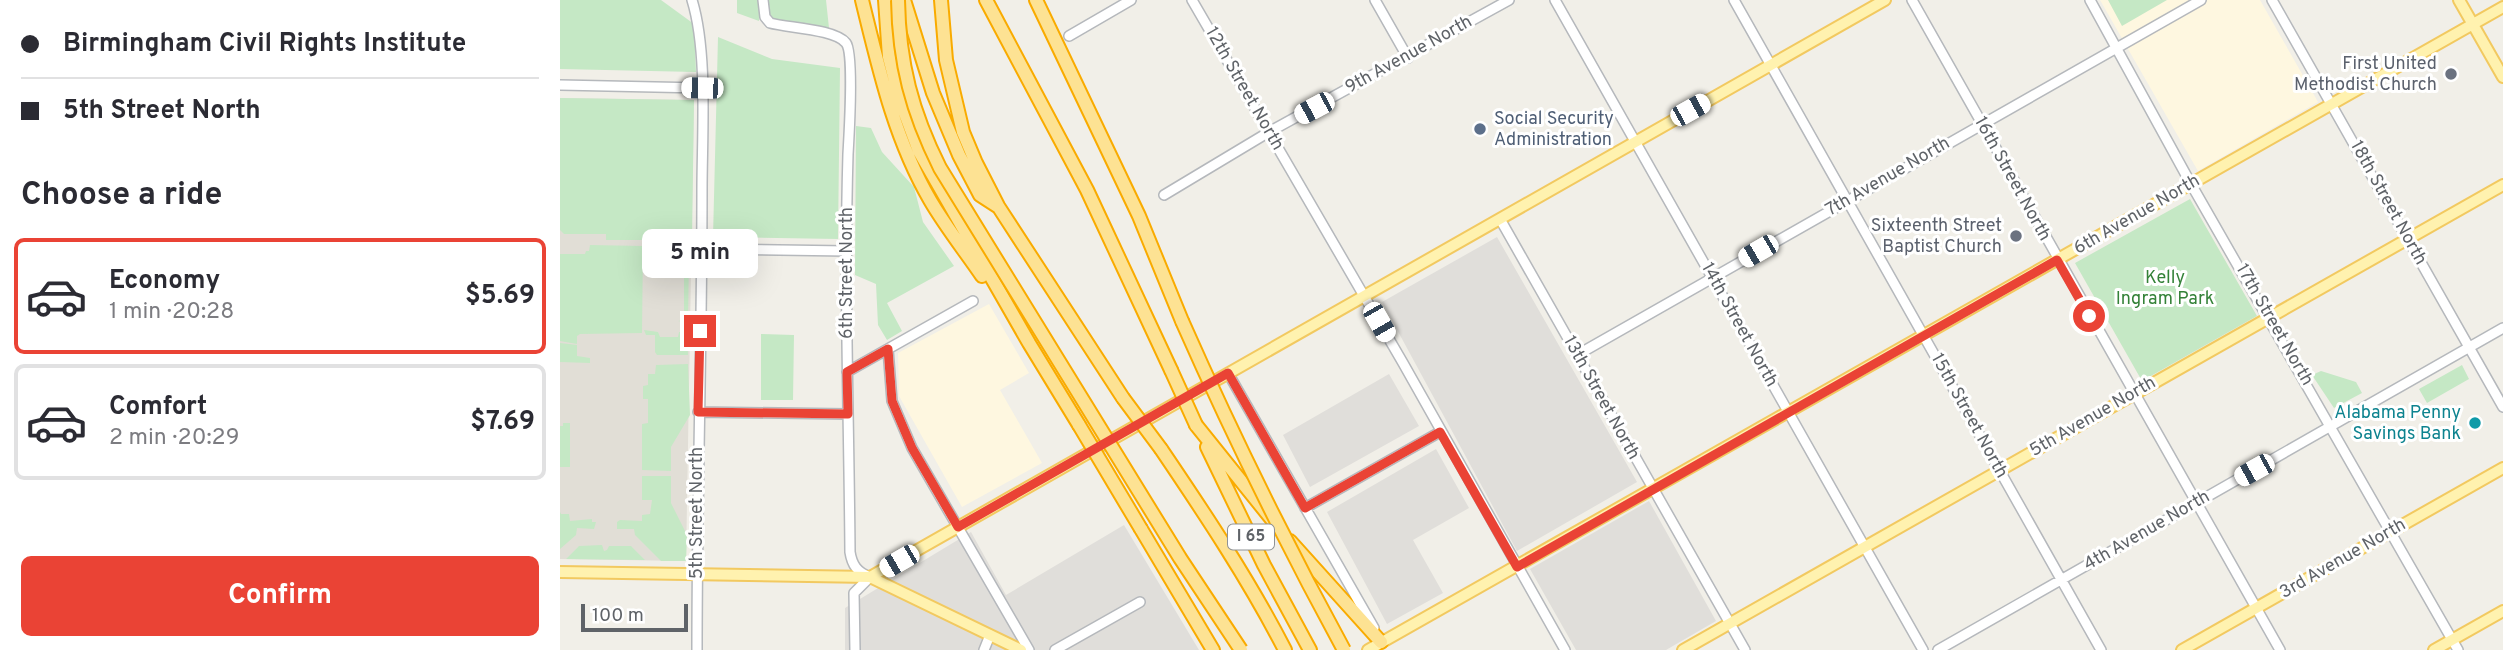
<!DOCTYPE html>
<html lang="en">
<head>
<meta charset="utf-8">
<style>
	:root { --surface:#fff; --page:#f2f2f3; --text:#2b2b33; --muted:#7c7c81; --line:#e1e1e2; --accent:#ea4335 }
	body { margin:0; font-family:Overpass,sans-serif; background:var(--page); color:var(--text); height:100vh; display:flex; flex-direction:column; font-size:26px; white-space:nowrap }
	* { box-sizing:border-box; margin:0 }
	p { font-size:23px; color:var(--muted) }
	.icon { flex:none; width:38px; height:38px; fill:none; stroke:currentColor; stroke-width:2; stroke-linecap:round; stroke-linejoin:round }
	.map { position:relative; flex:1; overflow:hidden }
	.drawer { display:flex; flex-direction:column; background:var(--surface); width:560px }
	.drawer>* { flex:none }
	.top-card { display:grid; align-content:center; height:154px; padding:0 21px; background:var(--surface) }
	.scale { position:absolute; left:21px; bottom:18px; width:107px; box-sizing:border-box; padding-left:7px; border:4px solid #5f6368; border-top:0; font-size:19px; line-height:24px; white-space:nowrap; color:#5f6368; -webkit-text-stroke:5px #fff; paint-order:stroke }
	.end { position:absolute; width:32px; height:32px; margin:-16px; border:9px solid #ea4335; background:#fff; box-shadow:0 0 0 4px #fff }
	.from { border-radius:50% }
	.bubble { position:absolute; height:49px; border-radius:10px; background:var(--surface); box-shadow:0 7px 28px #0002; font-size:23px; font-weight:700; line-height:49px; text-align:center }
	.car { position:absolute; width:21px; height:42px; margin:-21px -10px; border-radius:9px; box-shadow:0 0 5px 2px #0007; background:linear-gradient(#fff 24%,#345 0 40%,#fff 0 76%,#345 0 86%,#fff 0) }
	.top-card b { display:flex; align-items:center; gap:24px; height:66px; font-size:26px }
	.top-card b+b { border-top:2px solid var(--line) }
	.top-card i { width:18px; height:18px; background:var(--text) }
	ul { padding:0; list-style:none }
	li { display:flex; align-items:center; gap:21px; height:116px; margin:0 14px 10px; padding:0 7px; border:4px solid var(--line); border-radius:10px }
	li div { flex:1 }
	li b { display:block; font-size:26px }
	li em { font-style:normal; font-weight:700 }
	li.on { border-color:var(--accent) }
	li>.icon { width:63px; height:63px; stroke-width:1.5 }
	h2 { padding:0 21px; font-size:32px; line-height:84px }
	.action { display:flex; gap:14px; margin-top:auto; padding:14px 21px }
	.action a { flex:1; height:80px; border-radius:10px; background:var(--accent); color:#fff; font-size:28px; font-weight:700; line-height:80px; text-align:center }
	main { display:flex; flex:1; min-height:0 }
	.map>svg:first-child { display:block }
</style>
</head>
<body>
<main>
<section class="drawer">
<div class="top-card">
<b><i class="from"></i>Birmingham Civil Rights Institute</b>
<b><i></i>5th Street North</b>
</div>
<h2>Choose a ride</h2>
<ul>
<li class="on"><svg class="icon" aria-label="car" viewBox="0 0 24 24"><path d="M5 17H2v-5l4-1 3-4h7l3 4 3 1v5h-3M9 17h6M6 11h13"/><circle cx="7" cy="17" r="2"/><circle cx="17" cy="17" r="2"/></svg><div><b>Economy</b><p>1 min · 20:28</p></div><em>$5.69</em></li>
<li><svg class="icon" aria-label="car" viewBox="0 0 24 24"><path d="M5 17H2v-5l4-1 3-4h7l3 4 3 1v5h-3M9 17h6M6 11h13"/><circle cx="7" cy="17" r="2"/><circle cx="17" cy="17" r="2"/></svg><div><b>Comfort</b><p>2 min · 20:29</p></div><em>$7.69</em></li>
</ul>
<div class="action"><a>Confirm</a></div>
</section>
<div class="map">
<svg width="1943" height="650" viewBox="0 0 1943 650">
	<rect width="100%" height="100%" fill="#f1efe8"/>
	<!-- commercial -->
	<path fill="#fef7e0" d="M1540,0H1700L1758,102L1638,171Z
		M429,304L469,373L440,390L482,463L402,507L339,396L338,353Z"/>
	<!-- industrial -->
	<path fill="#e0deda" d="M937,237L1077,482L957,551L822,302Z
		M829,374L859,426L750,487L723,435Z
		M876,449L909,508L853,540L883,593L827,624L767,512Z
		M1089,501L1156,621L1106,650H1016L970,569Z
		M564,525L639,650H285V608L411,532L446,595Z"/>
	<!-- education -->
	<path fill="#e1ded6" d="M0,98L134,100L126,561L0,559Z"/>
	<!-- green -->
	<path fill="#c5e8c5" d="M0,0H101L134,24L136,72L0,69Z
		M177,0H199V21L177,13Z
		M208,0H266L269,28L211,19L208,12Z
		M1548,0H1607L1562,26Z
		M158,37L212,59L280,68L278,239L153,237Z
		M0,98L134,100L132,239L129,246H121L120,240H46V234H4L0,230Z
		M296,126L311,128L322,152L354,187L363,222L394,266L327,303L342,331L327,340L318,325L316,284L295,275Z
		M1630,199L1697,316L1582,381L1515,263Z
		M30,245L83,246L82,333L20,334L17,336V344L0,341V254H25L26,251H29Z
		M119,255H129L128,323L118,321L124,320V258L119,257Z
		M84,330L98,332L100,337H118L119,332H127L128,355H97L95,352V335H86Z
		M201,334L234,335L233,400H201Z
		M0,343L17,345V356L30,358V363L0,362Z
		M128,364L130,415L111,447V471L82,470V424L88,423V399H83V386L88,385V374H95L96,365Z
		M1902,365L1909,379L1867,403L1859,389Z
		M1761,371L1796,382L1802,393L1774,408L1752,375Z
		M3,423H10V467H0V426H3Z
		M82,476H111V503L127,535L126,561H101L75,535L74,529H57V522L60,520L82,521V515L90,514L92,500H82Z
		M0,512L1,514H9L10,521L32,519V522H36L34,529L17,528L16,535L0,549Z
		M42,545L44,551L47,550L49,546H71L85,560L6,559L19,546Z"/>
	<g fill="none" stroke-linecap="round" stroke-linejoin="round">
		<!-- minor casing -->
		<g stroke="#b5b8bc" stroke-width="12">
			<path id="minor" d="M132,0C148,52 142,134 142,190C142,343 137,496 137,650
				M203,0L205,17L210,23C228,28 275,29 286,43C294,53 289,137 288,154C284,287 289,419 290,552C292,565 297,572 310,577L294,593L295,650
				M632,0L843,363L1005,650
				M815,0L848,58
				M995,0L1363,650
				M1174,0L1541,650
				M1352,0L1720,650
				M1530,0L1631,184L1898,650
				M1712,0L1943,407
				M509,36L571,0
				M0,85L142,88
				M604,195L709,132L949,0
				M940,219L1185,650
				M142,249L287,251
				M328,349L332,401L352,448L469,650
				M1017,355L1641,0
				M287,372L413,301
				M668,373L814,628
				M138,412L288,414
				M745,508L880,432
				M424,650L430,635
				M495,650L580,602
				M1378,650L1943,328"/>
		</g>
		<!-- major casing -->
		<g stroke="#f2c960" stroke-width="14">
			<path id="major" d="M1899,0L1943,77
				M0,572L310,577L1325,0
				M310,577L461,650
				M808,650L1943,7
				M1123,650L1943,185
				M1622,650L1943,468
				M1874,650L1943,611"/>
		</g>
		<!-- highway casing -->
		<g stroke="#f9ab00" stroke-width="16">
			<path id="highway" d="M302,0C319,69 334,138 370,200C385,226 405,251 422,276
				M325,0L329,57L340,100L359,151L469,343L519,425
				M344,0L373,93L399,155L420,195L437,206
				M381,0L386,60L403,132L416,163L438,206L563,398
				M426,0L527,190L611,370
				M476,0L579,216L622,321
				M636,425L714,522
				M647,447L704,565L750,650
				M601,449C645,514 689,580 725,650
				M581,529L653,650
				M730,541L821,642"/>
		</g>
		<!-- minor -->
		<use href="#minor" stroke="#fff" stroke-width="9"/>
		<!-- major -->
		<use href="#major" stroke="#fff2af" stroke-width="10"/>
		<!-- highway -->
		<use href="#highway" stroke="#fde293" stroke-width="12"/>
		<!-- highway-bridge casing -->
		<g stroke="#f9ab00" stroke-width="16" stroke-linecap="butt">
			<path id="highway-bridge" d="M338,0C339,63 352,112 380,168L620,558L681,650
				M622,321C672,434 725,542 784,650
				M611,370L636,425
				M563,398L601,449
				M519,425L581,529"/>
		</g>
		<!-- highway-bridge -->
		<use href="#highway-bridge" stroke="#fde293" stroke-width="12"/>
	</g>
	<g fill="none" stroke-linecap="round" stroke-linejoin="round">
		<!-- route -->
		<path stroke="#ea4335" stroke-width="9" d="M140,331L138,412L288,414L287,372L328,349L332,401L352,448L398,527L668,373L745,508L880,432L957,567L1497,260L1529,316"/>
	</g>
	<!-- markers -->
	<g fill="#6b7280" stroke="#fff" stroke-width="2.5">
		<circle cx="1891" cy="74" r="7"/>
		<circle cx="1456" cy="236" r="7"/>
	</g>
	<circle fill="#5c6f8a" stroke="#fff" stroke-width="2.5" cx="920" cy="129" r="7"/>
	<circle fill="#0f9aa8" stroke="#fff" stroke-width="2.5" cx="1915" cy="423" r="7"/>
	<g text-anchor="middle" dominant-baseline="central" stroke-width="6" stroke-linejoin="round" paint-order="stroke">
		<!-- shield labels -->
		<rect fill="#fff" stroke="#8f9295" stroke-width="2" x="668" y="524.5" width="46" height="25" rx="5"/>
		<g font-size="16" font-weight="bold" fill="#5f6368">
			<text x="691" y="537">I 65</text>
		</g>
		<!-- street labels -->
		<g font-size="18" fill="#5f6368" stroke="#fff">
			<text transform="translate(849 55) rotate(-29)">9th Avenue North</text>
			<text transform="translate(684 89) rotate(60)">12th Street North</text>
			<text transform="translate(1328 177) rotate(-30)">7th Avenue North</text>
			<text transform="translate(1452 179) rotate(61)">16th Street North</text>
			<text transform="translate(1828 203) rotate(61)">18th Street North</text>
			<text transform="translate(1577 215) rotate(-30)">6th Avenue North</text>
			<text transform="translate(287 273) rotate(-90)">6th Street North</text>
			<text transform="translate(1179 325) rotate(61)">14th Street North</text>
			<text transform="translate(1714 325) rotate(60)">17th Street North</text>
			<text transform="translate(1041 398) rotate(61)">13th Street North</text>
			<text transform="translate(1409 416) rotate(61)">15th Street North</text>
			<text transform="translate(1533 417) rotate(-30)">5th Avenue North</text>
			<text transform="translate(137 513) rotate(-90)">5th Street North</text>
			<text transform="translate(1587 531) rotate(-30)">4th Avenue North</text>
			<text transform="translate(1783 559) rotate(-30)">3rd Avenue North</text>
		</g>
		<!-- worship labels -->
		<g font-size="18" fill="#5b616d" stroke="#fff" text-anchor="end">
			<text x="1877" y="64">First United<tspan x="1877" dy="21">Methodist Church</tspan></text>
			<text x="1442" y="226">Sixteenth Street<tspan x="1442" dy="21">Baptist Church</tspan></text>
		</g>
		<!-- service labels -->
		<g font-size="18" fill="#4e5e75" stroke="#fff" text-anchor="start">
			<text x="934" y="119">Social Security<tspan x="934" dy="21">Administration</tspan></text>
		</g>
		<!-- park labels -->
		<g font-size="18" fill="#348238" stroke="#fff">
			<text x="1605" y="278">Kelly<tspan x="1605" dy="21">Ingram Park</tspan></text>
		</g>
		<!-- culture labels -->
		<g font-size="18" fill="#0d838f" stroke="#fff" text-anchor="end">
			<text x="1901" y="413">Alabama Penny<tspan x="1901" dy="21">Savings Bank</tspan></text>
		</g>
	</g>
</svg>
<div class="scale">100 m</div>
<i class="end from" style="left:1529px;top:316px"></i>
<i class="end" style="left:140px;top:331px"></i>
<div class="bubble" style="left:82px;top:229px;width:116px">5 min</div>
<i class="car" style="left:142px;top:88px;rotate:271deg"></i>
<i class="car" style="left:754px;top:108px;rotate:242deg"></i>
<i class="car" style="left:1130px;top:110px;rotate:61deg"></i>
<i class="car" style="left:1198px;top:251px;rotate:240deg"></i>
<i class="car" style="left:819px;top:322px;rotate:150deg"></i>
<i class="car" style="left:1694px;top:470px;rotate:241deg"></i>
<i class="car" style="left:339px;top:561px;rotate:240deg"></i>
</div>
</main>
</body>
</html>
